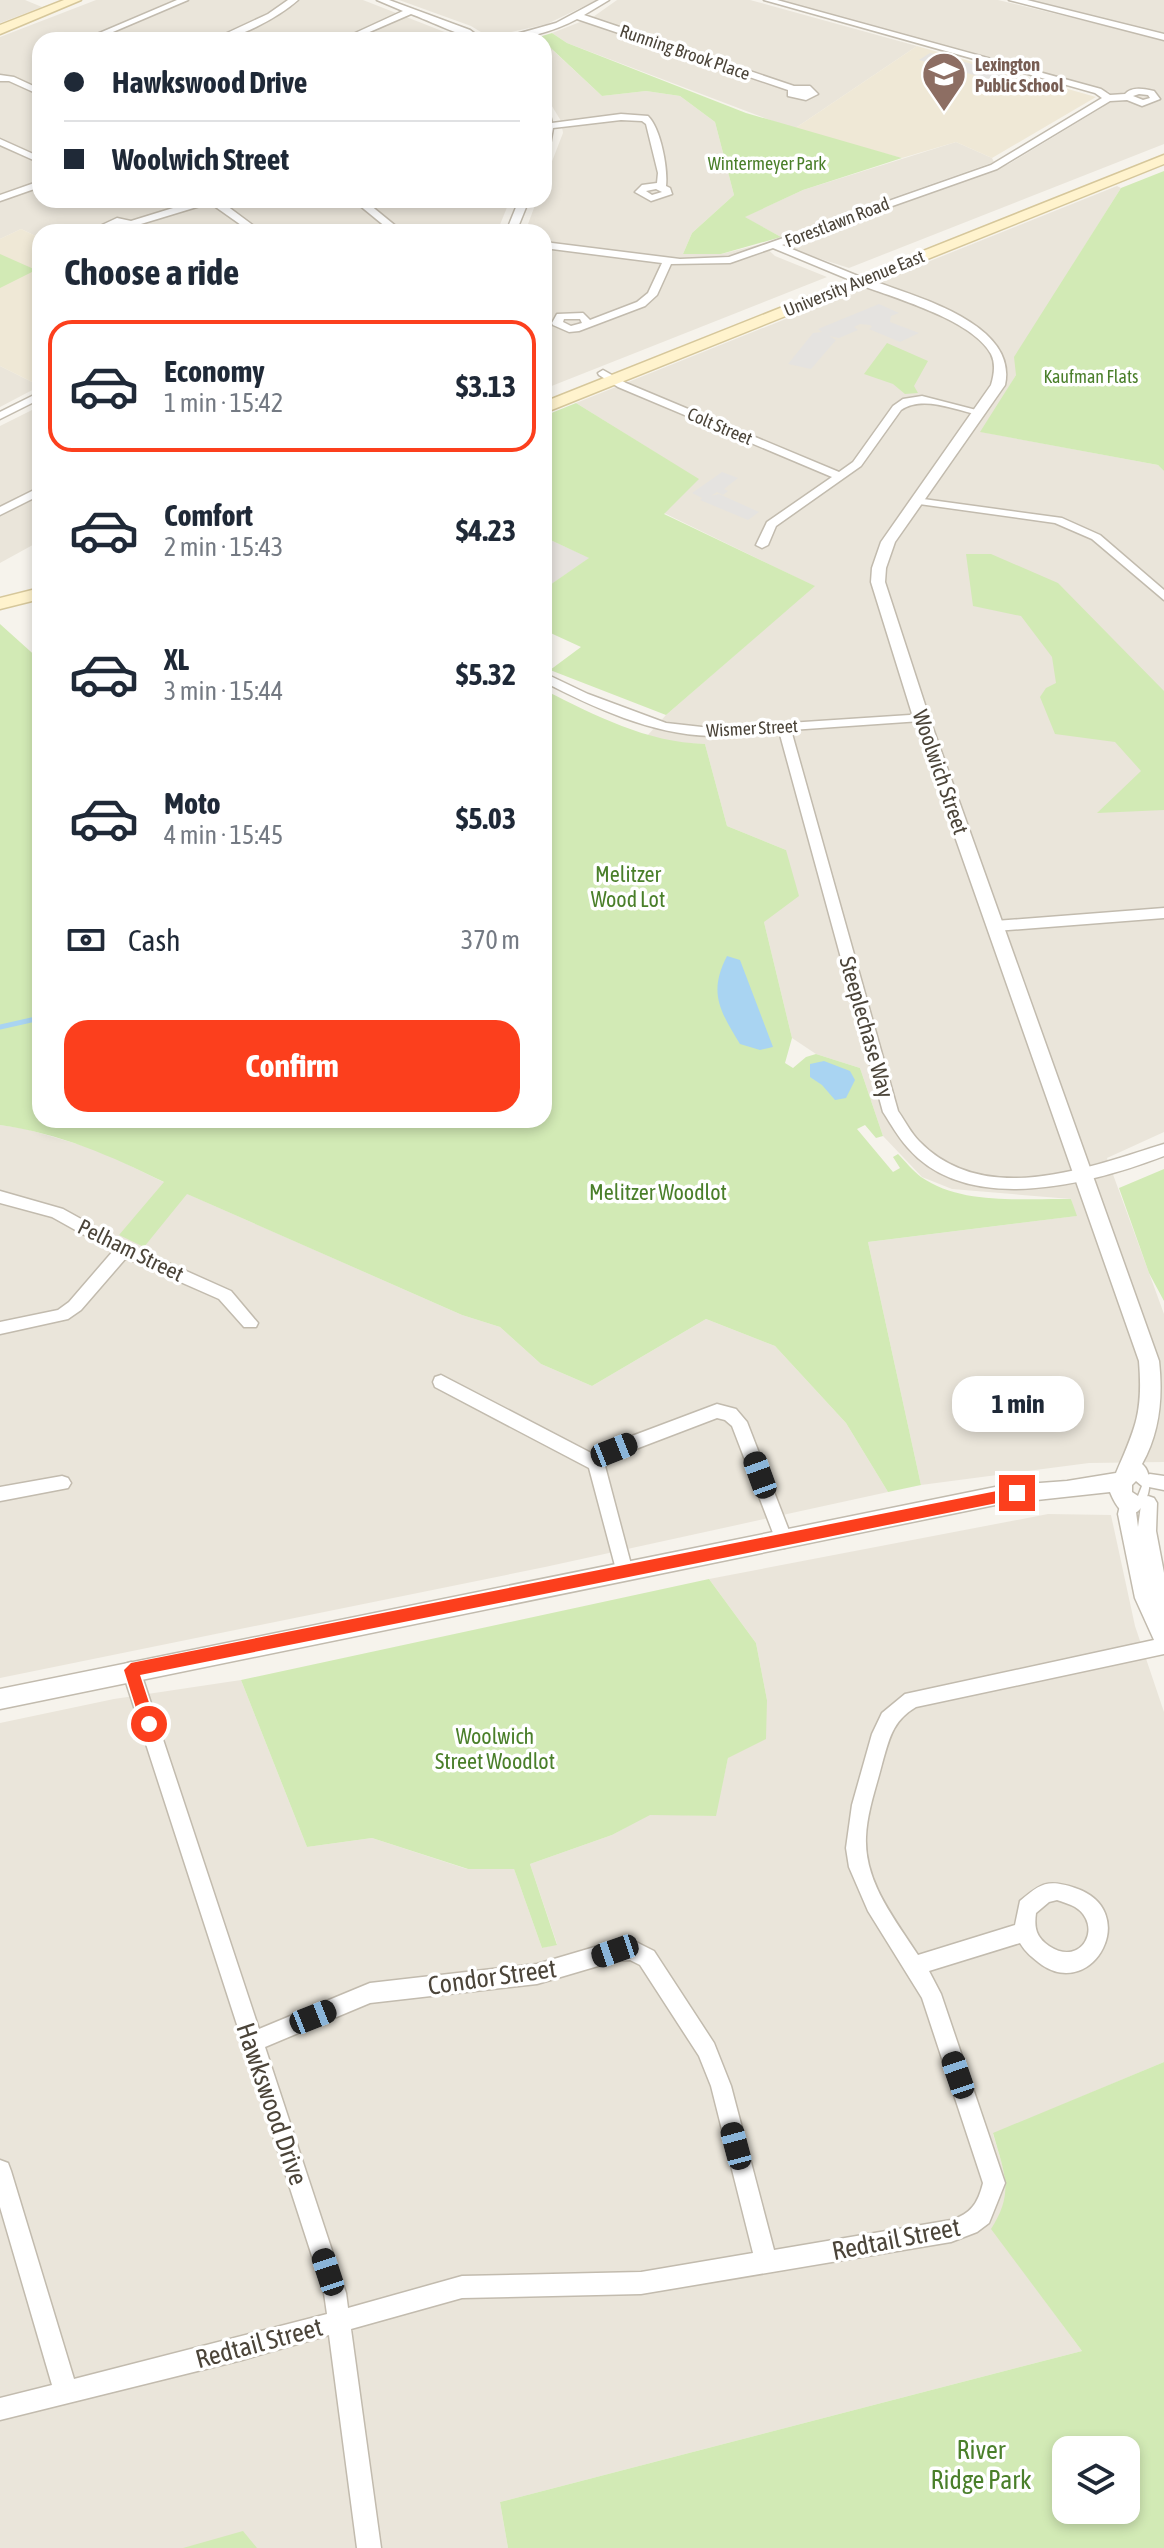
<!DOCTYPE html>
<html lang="en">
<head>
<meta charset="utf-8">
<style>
	:root { --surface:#fff; --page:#f6f6f7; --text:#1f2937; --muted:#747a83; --line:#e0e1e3; --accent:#fc3f1d }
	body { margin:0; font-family:"Asap Condensed",sans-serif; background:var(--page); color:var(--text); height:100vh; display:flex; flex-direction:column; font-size:30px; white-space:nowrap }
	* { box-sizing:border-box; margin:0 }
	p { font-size:26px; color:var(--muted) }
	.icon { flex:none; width:44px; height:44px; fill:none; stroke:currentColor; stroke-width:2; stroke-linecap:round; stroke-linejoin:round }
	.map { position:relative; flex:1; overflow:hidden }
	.details { position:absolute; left:32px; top:224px; width:520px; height:904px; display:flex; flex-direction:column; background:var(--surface); border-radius:24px; box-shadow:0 4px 12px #0003 }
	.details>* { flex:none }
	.guide { position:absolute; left:32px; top:32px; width:520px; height:176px; border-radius:24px; box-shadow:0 4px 12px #0003; display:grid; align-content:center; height:176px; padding:0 32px; background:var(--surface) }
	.tools { position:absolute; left:1052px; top:2436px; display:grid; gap:16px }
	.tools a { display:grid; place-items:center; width:88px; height:88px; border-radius:16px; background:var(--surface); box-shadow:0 4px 12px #0003; font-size:40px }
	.end { position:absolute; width:36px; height:36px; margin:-18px; border:10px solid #fc3f1d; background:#fff; box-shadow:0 0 0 4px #fff }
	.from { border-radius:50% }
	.bubble { position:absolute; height:56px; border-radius:24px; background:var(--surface); box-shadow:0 4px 12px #0003; font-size:26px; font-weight:700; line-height:56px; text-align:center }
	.car { position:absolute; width:24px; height:48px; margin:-24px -12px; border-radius:10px; box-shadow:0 0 6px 2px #0007; background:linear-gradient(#222 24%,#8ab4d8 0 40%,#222 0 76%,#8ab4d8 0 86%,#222 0) }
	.guide b { display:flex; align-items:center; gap:28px; height:76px; font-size:30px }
	.guide b+b { border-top:2px solid var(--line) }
	.guide i { width:20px; height:20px; background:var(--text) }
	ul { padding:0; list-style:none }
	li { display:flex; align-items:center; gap:24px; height:132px; margin:0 16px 12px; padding:0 16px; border:4px solid transparent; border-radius:24px }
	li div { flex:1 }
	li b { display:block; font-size:30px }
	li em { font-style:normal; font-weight:700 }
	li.on { border-color:var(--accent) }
	li>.icon { width:72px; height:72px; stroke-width:1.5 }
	h2 { padding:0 32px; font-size:36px; line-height:96px }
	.pay { display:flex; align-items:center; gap:20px; height:88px; padding:0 32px; font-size:30px }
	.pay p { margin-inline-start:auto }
	.cta { display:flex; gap:16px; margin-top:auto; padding:16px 32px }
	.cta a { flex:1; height:92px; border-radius:24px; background:var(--accent); color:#fff; font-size:32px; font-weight:700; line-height:92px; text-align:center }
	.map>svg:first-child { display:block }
</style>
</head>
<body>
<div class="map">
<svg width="1164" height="2548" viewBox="0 0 1164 2548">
	<rect width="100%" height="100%" fill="#f6f3ec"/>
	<!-- residential -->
	<path fill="#eae5da" d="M0,0H25L42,7L0,23Z
		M96,0H363L465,40H40V200H510L497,232H40V238L21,229L0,239V37Z
		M399,0H597L547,24L489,37L471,26Z
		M617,0H750L917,46L794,129L567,43L552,33L593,17Z
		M777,0H998L1164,40V144L849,268L796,251L792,247L794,244L804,239L1009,164L1103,107L1110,92Z
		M1031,0H1164V33L1137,28Z
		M544,42L602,96L646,91L680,96L715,122L734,195L692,233L683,254H721L762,244L775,256L827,277L544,389V232H525L537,200H544V182L563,133L561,121L544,93Z
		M956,142L992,158L994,162L781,237L744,217L803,190Z
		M1117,186L1121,188L1074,263L1016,375L982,432L1158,465L1164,471V1132L1107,1158L1164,1314V1462L1089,1463L921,1485L868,1242L1076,1216L1071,1199L952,1189L922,1177L883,1136L860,1068L816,1054L792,1038L764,922L786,850L727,826L705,744L678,743L647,736L666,715L814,586L664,513L698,479L576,403Z
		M0,366L40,386L0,407Z
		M40,406V541L0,563V426Z
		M0,1125L26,1129L98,1150L192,1196L462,1315L500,1327L541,1364L592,1386L706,1319L775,1346L846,1423L888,1492L545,1567L0,1678Z
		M1048,1514L1111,1515L1135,1626L1164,1712V2062L993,2134L1008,2184L1004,2210L992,2229L1082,2351L500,2502L508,2548H0V1723L114,1699L241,1680L307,1847L372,1838L467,1869H514L542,1948L557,1944L530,1864L612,1835L650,1814L715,1816L728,1758L767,1700L756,1643L709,1579Z"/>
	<!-- industrial -->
	<path fill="#e6e2dd" d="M544,537L590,558L544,589Z"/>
	<!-- education -->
	<path fill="#efe8d6" d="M917,46L1096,97L992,158L956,142L902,158L794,129Z
		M21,229L40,238V386L0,366V239Z"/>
	<!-- green -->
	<path fill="#d2eab5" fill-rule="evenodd" d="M552,33L567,43L746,113L902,158L803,190L745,217L781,237L721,254H683L692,233L734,195L715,122L680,96L646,91L602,96L539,37Z
		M1164,171V471L1158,465L980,432L1016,375L1014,357L1121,188Z
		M0,254L36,270L0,288Z
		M887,343L928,361L914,386L918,393L905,394L893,384L864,374Z
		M576,403L699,479L664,514L815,586L666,715L550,670L581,647L544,630V589L589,558L544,537V416Z
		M966,554H991L1058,583L1164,691V810L1097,813L1141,771L1115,742L1055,734L1040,697L1046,688L1056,683L1052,657L1021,616L973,606Z
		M0,624L40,660V1120H544V690C597,716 645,742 705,744L727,826L786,850L799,896L764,922L792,1038L785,1063L793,1068L806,1057L816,1054L860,1068L883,1136L876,1138L865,1125L857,1129L893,1172L900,1168L893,1157L898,1154C905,1161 913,1171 921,1177C963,1206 1024,1198 1071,1199L1077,1216L868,1242L921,1485L888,1492L846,1423L775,1346L706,1319L592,1386L541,1364L500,1327L462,1315L187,1194L144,1247L119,1235L164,1182C111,1156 59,1133 0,1125Z
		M1164,1169V1301L1149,1273L1119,1188Z
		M709,1579L756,1643L767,1700L766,1739L728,1758L716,1816L650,1815L612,1835L530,1864L557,1945L542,1948L514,1869H468L372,1838L307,1847L241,1680Z
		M1164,2062V2548H508L500,2502L1082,2351L991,2229C1015,2192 1004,2173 993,2133ZM1126,2450V2510H1066V2450Z
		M243,2531L257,2548H183Z"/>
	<!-- parking -->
	<path fill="#e5e3e0" d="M930,53L1006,73L996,81L919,60Z
		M879,304L899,313L891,316L890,322L919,333L900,342L869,329L872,327L870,325L860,324L854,327L858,330L839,338L829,336L836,340L811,369L788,364L813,333L822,332L818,329Z
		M722,472L738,478L724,489L728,491L723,495L717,492L711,496L719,494L759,512L748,520L700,500L702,498L692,493Z"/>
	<!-- water -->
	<path fill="#a9d4f2" d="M727,956L740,960L773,1047L760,1050L740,1044C720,1011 708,993 727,956Z
		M824,1061L850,1071L855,1080L846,1098L835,1100L822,1085L810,1077V1064Z"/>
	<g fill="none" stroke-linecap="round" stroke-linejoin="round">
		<!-- stream -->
		<path stroke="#a9d4f2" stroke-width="5" d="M0,1027L40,1018"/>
		<!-- minor casing -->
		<g stroke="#c2bbae" stroke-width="3">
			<path id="minor" d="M177,0H188L94,40H83Z
				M288,0H298C279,17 237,40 212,40L268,14Z
				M377,0H389L470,30L483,40C468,40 428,20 411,14L351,40H340L403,11Z
				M599,0H609L584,15L794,86H810L818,94L806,100L788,96V90L577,19C553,32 522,40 495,40L556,23Z
				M764,0H777L1101,89L1110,95L1125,94C1132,86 1145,89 1154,91L1160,99L1142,106L1127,100L1110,101L997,169L782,245L863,278V282H855L773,248L730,263L671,264L657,295L645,306L579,331L569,332L553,325L552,323L557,314L583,313L590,320L637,302L648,293L662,263L544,248V242L680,259L729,257L991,165L1102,98L1095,93ZM1139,94L1148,95L1150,98L1143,100L1133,96ZM564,319H580L582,323L571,326L563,322Z
				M0,75L14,77L40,89V95L9,81H0Z
				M544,108L549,111L552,123L621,114L648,116C661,129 668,169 666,186L670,188L672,194L651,201L635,192L642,185L657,183L658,173L646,124L642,121L621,120L553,128L549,151L544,154ZM656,189L662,192L652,195L646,191Z
				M0,139L40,157V163L0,145Z
				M40,181V187L0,201V195Z
				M199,200H219L262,232H251L210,203L131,227L118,224L110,228L111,232H101L102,225L117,218L131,221Z
				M353,200H364L403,232H392Z
				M519,200H529L516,232H506Z
				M603,370L626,383L839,472L853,462L893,406L903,399L922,396L984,412L979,415C955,410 923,395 901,410L861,466L776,526L768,545L762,548L756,545L767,522L832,477L618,387L599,375L598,373Z
				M40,392V399L0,419V412Z
				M40,487V495L0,515V507Z
				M916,498L1062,518L1100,535L1164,590V600L1092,539L1055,523L912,503L910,501Z
				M544,673L588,694L666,723L711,728L925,714V720L921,721L791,730L898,1111C905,1121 911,1133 919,1141C985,1209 1089,1167 1164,1144V1156C1091,1184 968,1217 908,1148C898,1137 891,1124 883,1112L779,731C756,733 732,737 710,736C651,734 595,708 544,682Z
				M1164,908V918L995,931L988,926L995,921Z
				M0,1191L63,1209L130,1246L231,1291L258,1323L256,1327H244L219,1299L126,1258L81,1310L68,1319L0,1334V1322L58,1310L69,1302L113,1251L52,1217L0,1203Z
				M441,1375L595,1455L608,1445L717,1404L736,1409L747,1422L793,1541L790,1546L784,1548L778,1546L732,1426L725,1420L717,1418L620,1455L605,1466L633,1572L630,1577L624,1580L618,1577L589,1468L435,1387L433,1382L435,1377Z
				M1150,1474L1164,1476V1490L1144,1486L1141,1481L1144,1476Z
				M62,1476L68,1478L71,1483L68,1488L0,1501V1487Z
				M1128,1495L1134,1497L1138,1527L1142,1498L1148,1496L1154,1498L1157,1503L1156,1531L1164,1573V1654L916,1707C892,1721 889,1740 882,1764C876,1788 867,1812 866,1837C864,1882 895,1919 918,1955L1015,1925L1020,1901C1041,1883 1048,1879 1075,1888C1142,1910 1094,2000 1042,1965C1033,1958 1026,1953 1020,1943L929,1971L941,1994L1005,2183L989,2223L977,2232L951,2242L641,2294L462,2298L351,2329L381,2548H357L329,2335L242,2360L0,2420V2398L52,2385L0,2207V2160L8,2163L11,2171L74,2379L327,2314L324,2293L122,1670L125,1664L131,1662L137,1664L140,1670L259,2029L370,1983L537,1964L615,1941L631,1940L638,1943L654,1951L714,2043L731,2086L774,2250L951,2220C971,2214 978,2203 983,2183L922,1998L868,1911L849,1867L846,1848L852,1805L872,1734L882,1713L905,1694L1154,1640L1135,1598L1118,1514L1122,1497ZM1057,1900C1063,1902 1070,1904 1075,1907C1104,1925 1082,1968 1049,1946C1036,1937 1034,1928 1036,1913L1049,1902ZM630,1960L640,1965L699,2056L711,2086L753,2253L641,2272L462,2276L348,2308L346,2293L265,2047L370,2003L537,1984L615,1961Z"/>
		</g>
		<!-- tertiary casing -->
		<g stroke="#c2bbae" stroke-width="3">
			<path id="tertiary" d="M1009,0H1027L1164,34V40Z
				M855,277H863C908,295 1019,321 1005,385L895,542L886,568L885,582L929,717L1159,1361C1163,1397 1160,1432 1142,1464C1164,1483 1132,1548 1110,1492L1000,1504L0,1709V1689L1000,1486L1067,1481L1116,1473C1136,1427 1143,1412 1139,1361L913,717L871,582L872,568L881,542L991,385C994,375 996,364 991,354C972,319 891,297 855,283ZM1136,1481L1142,1486L1138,1496L1132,1492V1485Z"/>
		</g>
		<!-- secondary casing -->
		<g stroke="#d6c79b" stroke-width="3">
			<path id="secondary" d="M64,0H81L0,34V25Z
				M1164,155V164L544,413V402Z
				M40,588V599L0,609V598Z"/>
		</g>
		<!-- minor -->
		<use href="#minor" fill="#fff" fill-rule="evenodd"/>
		<!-- tertiary -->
		<use href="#tertiary" fill="#fff" fill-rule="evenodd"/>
		<!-- secondary -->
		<use href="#secondary" fill="#fff3cd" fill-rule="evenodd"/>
	</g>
	<!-- route -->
	<path fill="#fc3f1d" d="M1017,1487L1024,1493L1017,1499L140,1675L156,1724L149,1731L141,1724L124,1670L131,1663Z"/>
	<!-- icons -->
	<defs>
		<g id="school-pin" transform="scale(2.3)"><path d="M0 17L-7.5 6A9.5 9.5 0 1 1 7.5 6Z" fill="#8d6e63" stroke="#fff"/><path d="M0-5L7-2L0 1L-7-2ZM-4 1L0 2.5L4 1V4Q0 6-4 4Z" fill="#fff"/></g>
	</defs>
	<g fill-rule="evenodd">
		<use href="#school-pin" x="944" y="74"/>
	</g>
	<g text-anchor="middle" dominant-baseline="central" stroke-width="7" stroke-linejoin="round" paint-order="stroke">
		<!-- far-street labels -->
		<g font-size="18" fill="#4b4439" stroke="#fff">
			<text transform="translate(685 52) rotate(19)">Running Brook Place</text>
			<text transform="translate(837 222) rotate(-21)">Forestlawn Road</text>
			<text transform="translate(854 283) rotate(-22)">University Avenue East</text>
			<text transform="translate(720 426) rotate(23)">Colt Street</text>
			<text transform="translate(752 728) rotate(-3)">Wismer Street</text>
		</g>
		<!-- far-education labels -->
		<g font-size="18" font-weight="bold" fill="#785e54" stroke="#fff" text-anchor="start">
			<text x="975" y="64">Lexington<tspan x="975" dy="21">Public School</tspan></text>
		</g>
		<!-- far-park labels -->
		<g font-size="18" fill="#4a7f2a" stroke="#fff">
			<text x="767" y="163">Wintermeyer Park</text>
			<text x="1091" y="376">Kaufman Flats</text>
		</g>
		<!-- street labels -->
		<g font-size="22" fill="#4b4439" stroke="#fff">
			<text transform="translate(941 772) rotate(71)">Woolwich Street</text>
			<text transform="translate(867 1027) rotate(74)">Steeplechase Way</text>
			<text transform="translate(131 1250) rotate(26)">Pelham Street</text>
		</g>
		<!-- park labels -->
		<g font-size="22" fill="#4a7f2a" stroke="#fff">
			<text x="628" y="874">Melitzer<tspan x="628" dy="25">Wood Lot</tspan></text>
			<text x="658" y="1192">Melitzer Woodlot</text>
			<text x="495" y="1736">Woolwich<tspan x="495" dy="25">Street Woodlot</tspan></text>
		</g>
		<!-- near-street labels -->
		<g font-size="26" fill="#4b4439" stroke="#fff">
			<text transform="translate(492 1977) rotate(-8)">Condor Street</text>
			<text transform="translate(272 2104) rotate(71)">Hawkswood Drive</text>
			<text transform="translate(896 2239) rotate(-11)">Redtail Street</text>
			<text transform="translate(259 2343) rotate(-15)">Redtail Street</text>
		</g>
		<!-- near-park labels -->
		<g font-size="26" fill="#4a7f2a" stroke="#fff">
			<text x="981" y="2450">River<tspan x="981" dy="30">Ridge Park</tspan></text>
		</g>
	</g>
</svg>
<div class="tools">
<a><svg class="icon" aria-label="layers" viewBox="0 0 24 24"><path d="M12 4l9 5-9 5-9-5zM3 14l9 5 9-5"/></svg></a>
</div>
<i class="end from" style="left:149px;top:1724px"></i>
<i class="end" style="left:1017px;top:1493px"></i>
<div class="bubble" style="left:952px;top:1376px;width:132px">1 min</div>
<i class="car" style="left:614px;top:1450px;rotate:68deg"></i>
<i class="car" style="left:760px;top:1475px;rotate:340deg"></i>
<i class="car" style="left:615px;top:1951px;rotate:251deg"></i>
<i class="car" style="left:313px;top:2017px;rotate:68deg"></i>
<i class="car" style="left:958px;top:2075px;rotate:341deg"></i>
<i class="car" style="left:736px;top:2146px;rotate:345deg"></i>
<i class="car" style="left:328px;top:2272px;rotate:342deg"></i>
<div class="guide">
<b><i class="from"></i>Hawkswood Drive</b>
<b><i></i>Woolwich Street</b>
</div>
<section class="details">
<h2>Choose a ride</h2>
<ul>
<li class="on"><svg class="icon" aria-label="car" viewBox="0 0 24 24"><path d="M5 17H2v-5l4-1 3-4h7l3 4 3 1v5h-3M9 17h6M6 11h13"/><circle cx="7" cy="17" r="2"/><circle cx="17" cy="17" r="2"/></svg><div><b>Economy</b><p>1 min · 15:42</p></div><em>$3.13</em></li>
<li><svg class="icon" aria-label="car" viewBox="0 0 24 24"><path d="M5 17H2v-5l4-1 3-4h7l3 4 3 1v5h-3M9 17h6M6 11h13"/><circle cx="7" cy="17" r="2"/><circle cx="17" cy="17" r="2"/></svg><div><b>Comfort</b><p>2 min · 15:43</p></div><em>$4.23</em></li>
<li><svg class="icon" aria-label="car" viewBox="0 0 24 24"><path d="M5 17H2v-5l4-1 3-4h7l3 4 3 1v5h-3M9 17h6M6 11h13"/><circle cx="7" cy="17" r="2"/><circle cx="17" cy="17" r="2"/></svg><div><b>XL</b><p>3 min · 15:44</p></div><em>$5.32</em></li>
<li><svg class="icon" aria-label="car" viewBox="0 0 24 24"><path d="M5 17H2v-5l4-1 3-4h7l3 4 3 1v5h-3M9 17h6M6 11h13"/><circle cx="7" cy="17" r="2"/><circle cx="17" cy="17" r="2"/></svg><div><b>Moto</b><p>4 min · 15:45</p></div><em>$5.03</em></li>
</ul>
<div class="pay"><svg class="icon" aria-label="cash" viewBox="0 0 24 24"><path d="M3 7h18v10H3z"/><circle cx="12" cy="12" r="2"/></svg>Cash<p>370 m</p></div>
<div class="cta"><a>Confirm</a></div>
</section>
</div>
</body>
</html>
